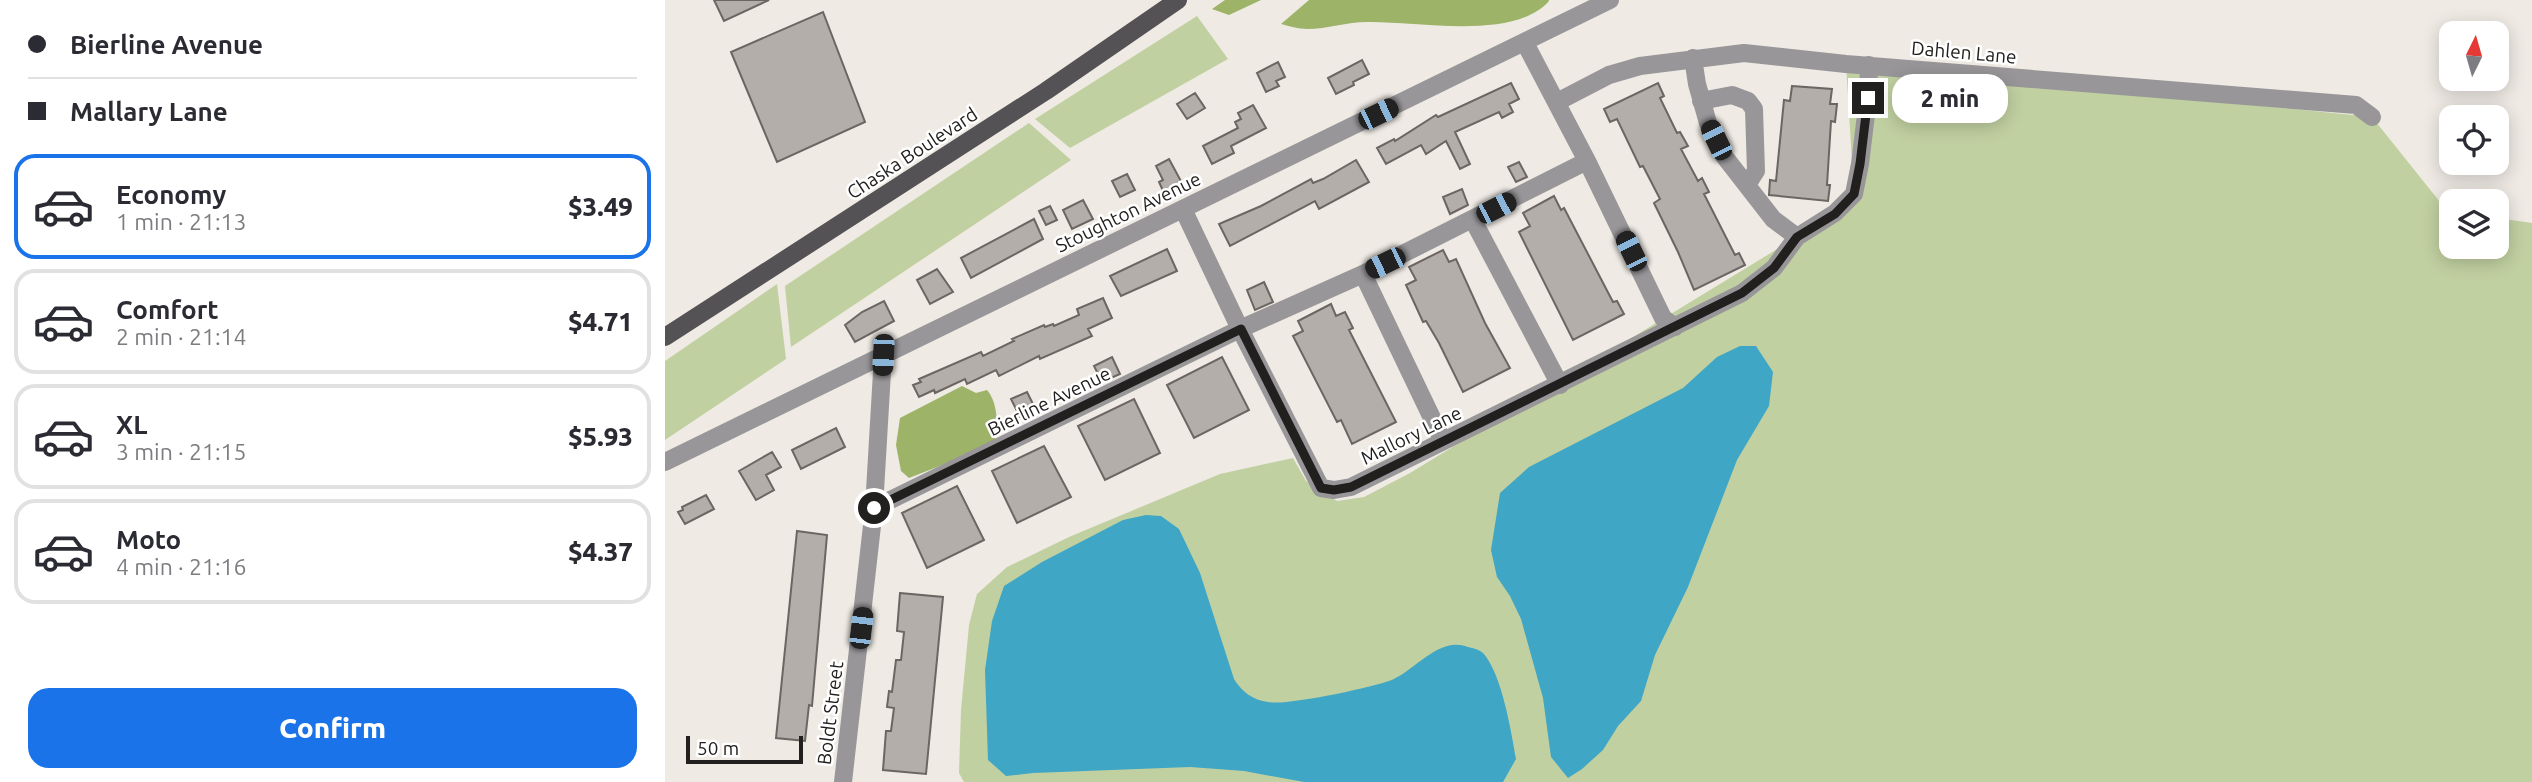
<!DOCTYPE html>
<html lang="en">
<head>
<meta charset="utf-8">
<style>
	:root { --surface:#fff; --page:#f2f2f3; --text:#2b2b33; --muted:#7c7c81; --line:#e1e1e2; --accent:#1a73e8 }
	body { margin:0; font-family:Ubuntu,sans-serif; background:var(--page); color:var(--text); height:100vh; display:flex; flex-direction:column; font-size:26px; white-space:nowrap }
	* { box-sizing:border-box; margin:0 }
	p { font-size:23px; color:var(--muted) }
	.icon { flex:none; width:38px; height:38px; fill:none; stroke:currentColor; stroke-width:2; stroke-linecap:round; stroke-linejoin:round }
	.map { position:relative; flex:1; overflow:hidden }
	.details { display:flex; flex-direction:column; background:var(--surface); width:665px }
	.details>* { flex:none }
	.hud { display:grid; align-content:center; height:154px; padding:0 28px; background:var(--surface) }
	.needle { width:46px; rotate:5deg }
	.tools { position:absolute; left:1774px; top:21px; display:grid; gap:14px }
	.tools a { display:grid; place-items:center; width:70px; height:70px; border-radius:14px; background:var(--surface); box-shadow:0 4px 18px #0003; font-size:35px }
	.scale { position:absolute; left:21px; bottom:18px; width:117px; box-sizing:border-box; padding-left:7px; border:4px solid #22201e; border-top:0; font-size:19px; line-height:24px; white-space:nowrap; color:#22201e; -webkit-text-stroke:5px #fff; paint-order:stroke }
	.end { position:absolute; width:32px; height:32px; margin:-16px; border:9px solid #22201e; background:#fff; box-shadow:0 0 0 4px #fff }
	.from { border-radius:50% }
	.bubble { position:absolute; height:49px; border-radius:21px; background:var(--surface); box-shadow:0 4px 18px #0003; font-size:23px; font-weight:800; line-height:49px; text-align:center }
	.car { position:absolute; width:21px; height:42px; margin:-21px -10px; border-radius:9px; box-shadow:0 0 5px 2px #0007; background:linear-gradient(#222 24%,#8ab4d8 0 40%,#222 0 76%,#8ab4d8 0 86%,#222 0) }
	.hud b { display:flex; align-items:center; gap:24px; height:66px; font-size:26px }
	.hud b+b { border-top:2px solid var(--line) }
	.hud i { width:18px; height:18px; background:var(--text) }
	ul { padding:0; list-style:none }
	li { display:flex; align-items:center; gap:21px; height:105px; margin:0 14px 10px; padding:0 14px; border:4px solid var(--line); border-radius:21px }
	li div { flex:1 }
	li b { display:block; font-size:26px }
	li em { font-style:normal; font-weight:800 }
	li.active { border-color:var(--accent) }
	li>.icon { width:63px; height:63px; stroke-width:1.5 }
	.primary-button { display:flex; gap:14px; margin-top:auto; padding:14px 28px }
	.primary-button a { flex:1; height:80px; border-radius:21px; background:var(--accent); color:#fff; font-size:28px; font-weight:800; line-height:80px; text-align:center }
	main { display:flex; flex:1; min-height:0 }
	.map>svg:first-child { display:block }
</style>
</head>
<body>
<main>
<section class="details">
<div class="hud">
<b><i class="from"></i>Bierline Avenue</b>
<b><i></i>Mallary Lane</b>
</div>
<ul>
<li class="active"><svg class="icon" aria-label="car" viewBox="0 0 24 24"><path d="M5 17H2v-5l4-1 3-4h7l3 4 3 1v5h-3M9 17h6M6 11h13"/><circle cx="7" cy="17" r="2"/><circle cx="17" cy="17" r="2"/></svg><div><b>Economy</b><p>1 min · 21:13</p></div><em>$3.49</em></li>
<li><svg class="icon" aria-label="car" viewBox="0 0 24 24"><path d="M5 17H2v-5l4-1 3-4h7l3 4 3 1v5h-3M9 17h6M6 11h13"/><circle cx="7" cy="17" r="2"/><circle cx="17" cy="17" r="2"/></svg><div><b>Comfort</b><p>2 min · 21:14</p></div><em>$4.71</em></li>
<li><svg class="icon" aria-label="car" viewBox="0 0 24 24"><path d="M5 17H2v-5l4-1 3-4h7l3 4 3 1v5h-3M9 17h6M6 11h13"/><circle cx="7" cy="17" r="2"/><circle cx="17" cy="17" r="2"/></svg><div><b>XL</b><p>3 min · 21:15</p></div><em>$5.93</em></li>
<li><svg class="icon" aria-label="car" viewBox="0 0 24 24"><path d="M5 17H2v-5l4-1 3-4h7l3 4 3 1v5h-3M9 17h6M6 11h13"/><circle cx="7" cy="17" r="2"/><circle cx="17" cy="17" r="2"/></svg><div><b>Moto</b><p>4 min · 21:16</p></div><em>$4.37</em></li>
</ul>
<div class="primary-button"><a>Confirm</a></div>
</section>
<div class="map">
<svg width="1867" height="782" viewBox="0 0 1867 782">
	<rect width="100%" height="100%" fill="#efeae4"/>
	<!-- green -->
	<path fill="#c1d0a1" d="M532,16L563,59L405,148L370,119Z
		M1181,64L1707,117L1783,212L1787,213V247H1832V218L1867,223V782H299L294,773L296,710L304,625L312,594L342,567L404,537L555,474L628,458L641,481L672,501L699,497L745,473L1132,237L1189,194Z
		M364,123L406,160L126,347L120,286Z
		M112,284L121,359L0,440V361Z"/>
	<!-- forest -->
	<path fill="#9db367" d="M560,0H596L564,15L547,9Z
		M644,0H884V1C849,41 752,21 702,22C682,22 662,29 642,29C634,29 624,26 616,24Z
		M297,386L311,393L322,390C333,403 333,424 330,440L313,451L244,478L236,471L231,445L235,418Z"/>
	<!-- water -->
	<path fill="#3fa6c5" d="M1075,346H1091L1108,372L1104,406L1072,460L1023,587L990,655L976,701L953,726L938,750L917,769L903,778L886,757L878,698L856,619L845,596L832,577L826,550L835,493L864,467L1018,388L1052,357Z
		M481,515L496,516L514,529L535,573L569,679C577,692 588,700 603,702C621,706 704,688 724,681C749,672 774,635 803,647C808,648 815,650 818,653C837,674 846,731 851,759L838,782H639L579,771L525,767L368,773L341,776L323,760L320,670L327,621L339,586L377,562L458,520Z"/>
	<!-- building -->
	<path fill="#b3aea9" stroke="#6b6661" stroke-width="2" d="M49,0H104L59,21Z
		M158,12L200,122L112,162L66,52Z
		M697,60L704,74L688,82L689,85L671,94L663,78Z
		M613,62L620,77L611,81L614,86L601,92L592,73Z
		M846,83L854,99L844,104L848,112L837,118L834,112L790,132L805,164L795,169L781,141L761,154L756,145L721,164L712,148L729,139L730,141L771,115L773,117Z
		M993,83L999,96L995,98L1012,133L1015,132L1023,146L1016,149L1033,181L1037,178L1044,192L1039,194L1070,255L1074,253L1080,265L1029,290L1013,252L989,203L995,199L978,166L975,167L952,119L945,122L939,109Z
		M1127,86L1167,89L1165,104H1172L1170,122L1166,121L1162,185H1165L1163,201L1104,195L1105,180L1111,181L1119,100L1125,101Z
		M530,93L540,108L522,119L512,104Z
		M588,105L601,128L566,146L569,153L547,164L538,146L573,128L570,122L576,119L573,113Z
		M504,159L517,183L499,193L494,182L498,180L491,166Z
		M691,160L704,182L654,209L650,201L565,246L554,224L596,206L646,179L648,183L658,179Z
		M854,162L862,177L851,182L843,167Z
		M462,174L470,190L455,197L447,181Z
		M797,189L803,205L785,214L778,197Z
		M889,196L896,210L899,208L948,302L952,301L959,314L908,340L854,232L865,226L858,213Z
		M418,200L428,219L407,229L398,210Z
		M385,206L392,220L381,225L374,211Z
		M369,219L378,239L306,278L296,258Z
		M502,249L512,271L456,296L445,276Z
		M778,250L784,262L791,259L820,323L845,368L798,392L774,343L761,321L758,322L741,285L751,280L744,267Z
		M272,269L288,292L265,304L252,280Z
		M599,282L608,302L590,310L582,290Z
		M438,298L447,318L423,329L427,336L375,359L374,356L334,376L331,370L302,384L300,379L270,393L269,390L254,397L248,385L256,382L254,379L316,352L318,356L349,341L347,339L379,325L380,327L388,324L389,326L414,315L412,309Z
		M219,301L229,321L190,342L180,325L197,312Z
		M666,304L671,316L680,312L688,328L684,330L731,422L687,444L676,420L672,422L628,336L638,331L633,321Z
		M447,357L455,374L437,382L429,366Z
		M557,357L584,410L529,438L502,385Z
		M362,392L371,410L355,417L346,399Z
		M469,399L495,453L440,480L413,426Z
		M171,428L180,447L136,469L127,450Z
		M379,446L406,497L352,523L327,471Z
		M107,452L116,467L101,475L109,490L91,500L74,471Z
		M292,486L319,540L262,568L237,513Z
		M41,495L49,509L20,524L13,512L18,510L17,507Z
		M132,531L162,535L147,706L144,705L140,741L111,738Z
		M235,593L278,597L261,774L218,770L221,731H226L229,708L222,707L224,691L227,692L231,660H236L239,632L232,631Z"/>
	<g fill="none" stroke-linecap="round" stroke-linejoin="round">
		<!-- minor -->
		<path stroke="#989699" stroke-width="18" d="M860,43L922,161L998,318L1010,327
			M1028,58L1032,84L1043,123L1059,156L1108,219L1132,237
			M1036,101L1067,95L1083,101L1089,109L1091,171L1082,185
			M892,102L944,75L975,66L1079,53L1181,64L1691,105L1707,117
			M518,209L575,329L656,488L669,490L686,487L1077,293L1109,268L1132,237L1170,213L1189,194L1195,164L1203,98L1204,65
			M808,220L895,385
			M698,274L778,441
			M0,462L945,0
			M209,508L575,329L698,274L922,161
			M178,782L209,508L218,355"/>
		<!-- major -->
		<path stroke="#555256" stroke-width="18" d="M0,337L381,91L513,0"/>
	</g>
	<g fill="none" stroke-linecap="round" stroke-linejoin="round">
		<!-- route -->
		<path stroke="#22201e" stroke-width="9" d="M209,508L576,329L656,488L669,490L686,487L1077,293L1109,268L1132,237L1170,214L1189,194L1195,164L1203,98"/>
	</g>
	<g text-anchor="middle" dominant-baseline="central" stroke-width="5" stroke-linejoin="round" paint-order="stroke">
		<!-- street labels -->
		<g font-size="19" fill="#22201e" stroke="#fff">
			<text transform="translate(1299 52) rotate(5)">Dahlen Lane</text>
			<text transform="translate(247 153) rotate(-33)">Chaska Boulevard</text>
			<text transform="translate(463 212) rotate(-26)">Stoughton Avenue</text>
			<text transform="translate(384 401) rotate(-26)">Bierline Avenue</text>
			<text transform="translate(746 435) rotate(-26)">Mallory Lane</text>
			<text transform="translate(165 713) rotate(-83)">Boldt Street</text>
		</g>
	</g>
</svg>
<div class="tools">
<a><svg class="needle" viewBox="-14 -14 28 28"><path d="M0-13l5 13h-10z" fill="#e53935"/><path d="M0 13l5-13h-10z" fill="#7c7c81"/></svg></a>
<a><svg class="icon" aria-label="locate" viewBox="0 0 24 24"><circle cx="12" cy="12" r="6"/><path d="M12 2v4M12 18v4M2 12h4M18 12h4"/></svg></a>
<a><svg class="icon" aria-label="layers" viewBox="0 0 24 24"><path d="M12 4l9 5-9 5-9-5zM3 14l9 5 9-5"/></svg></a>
</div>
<div class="scale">50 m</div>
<i class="end from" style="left:209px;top:508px"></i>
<i class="end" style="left:1203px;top:98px"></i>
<div class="bubble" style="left:1227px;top:74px;width:116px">2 min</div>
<i class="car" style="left:713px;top:114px;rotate:64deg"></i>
<i class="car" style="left:1051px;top:140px;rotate:334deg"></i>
<i class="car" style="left:831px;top:208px;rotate:63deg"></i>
<i class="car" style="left:966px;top:251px;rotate:334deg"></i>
<i class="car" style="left:720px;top:263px;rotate:244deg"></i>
<i class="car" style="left:218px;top:355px;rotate:183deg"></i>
<i class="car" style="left:196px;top:628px;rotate:7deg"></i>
</div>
</main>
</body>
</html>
